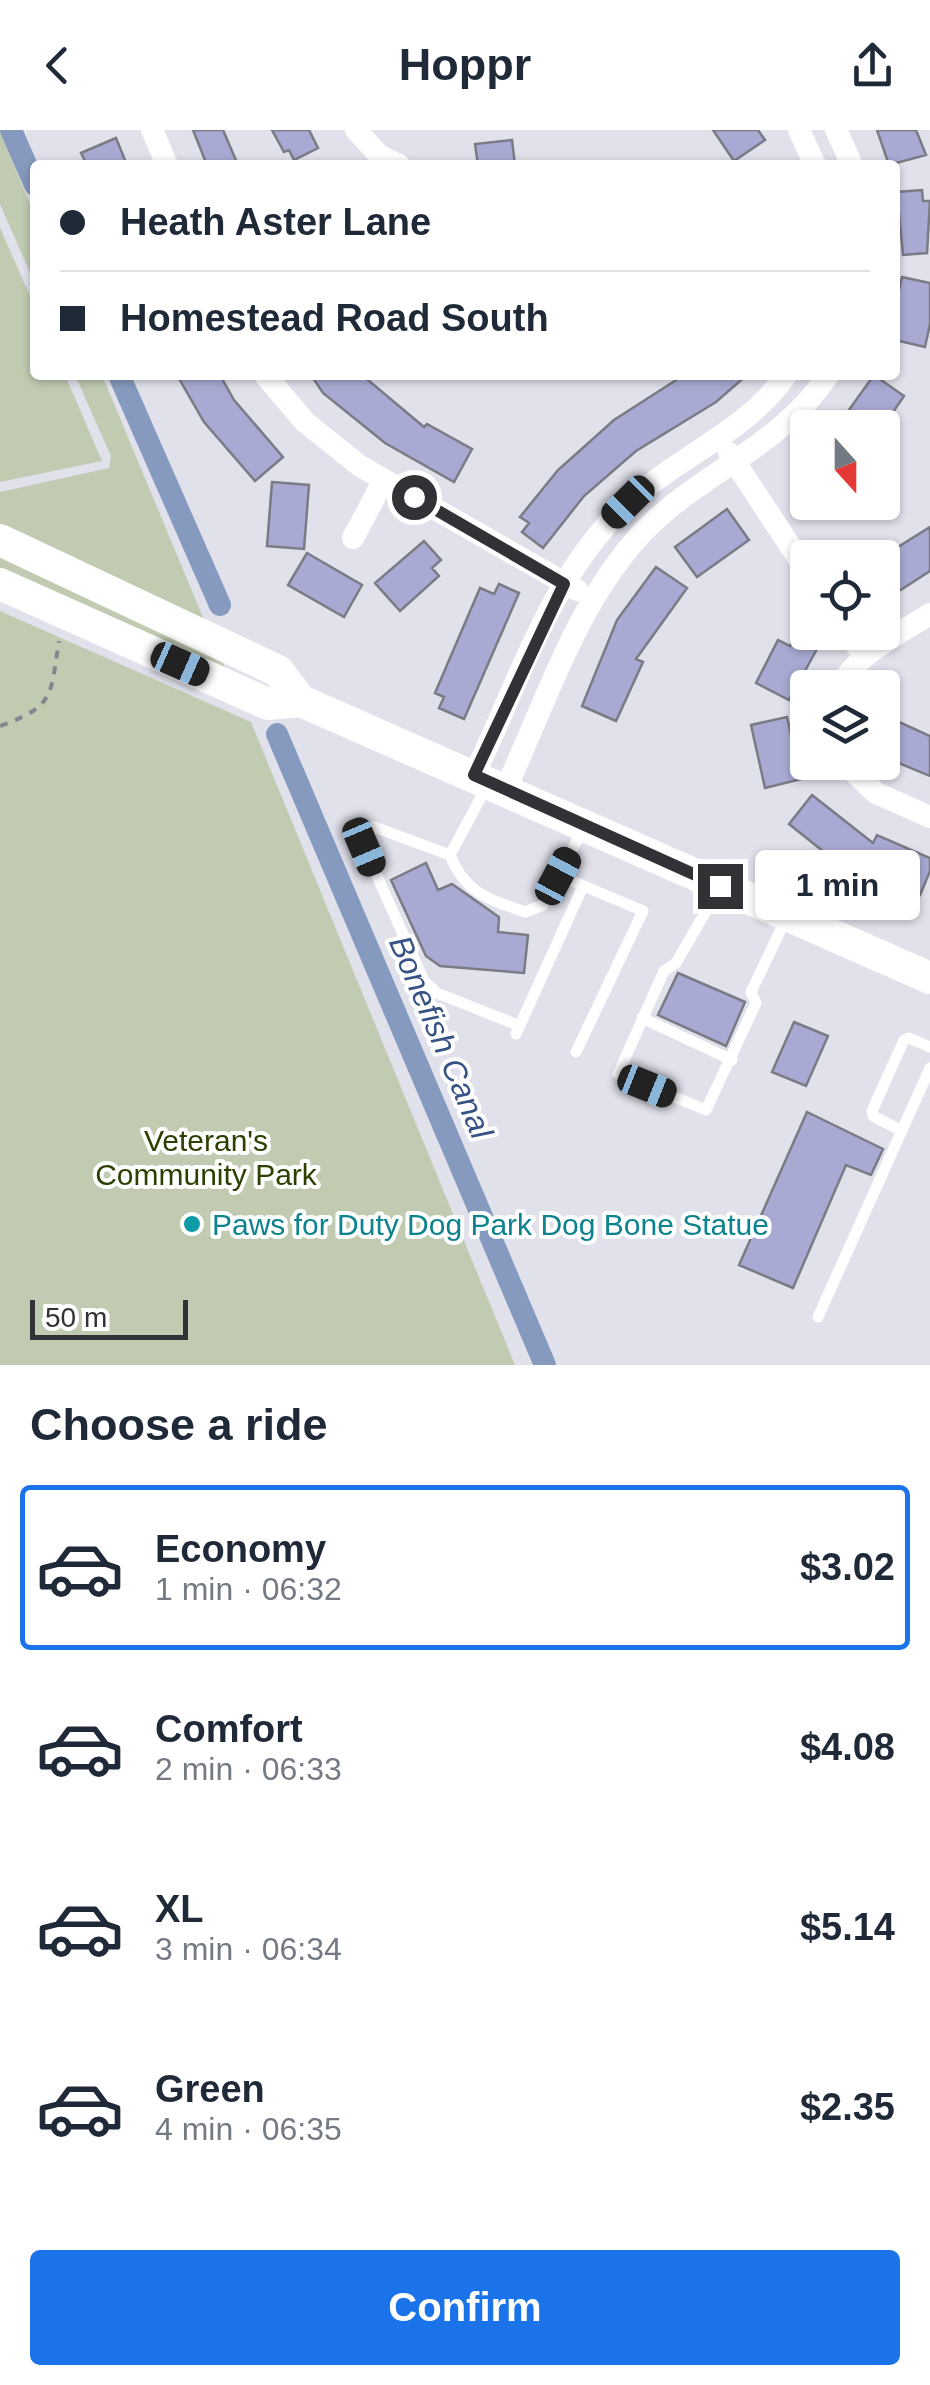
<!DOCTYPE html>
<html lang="en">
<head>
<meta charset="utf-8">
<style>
	:root { --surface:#fff; --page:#f6f6f7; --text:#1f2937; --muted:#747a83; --line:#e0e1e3; --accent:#1a73e8 }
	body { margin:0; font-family:Arial,sans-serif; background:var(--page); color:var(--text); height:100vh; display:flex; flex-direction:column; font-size:38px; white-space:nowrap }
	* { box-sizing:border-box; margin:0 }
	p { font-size:32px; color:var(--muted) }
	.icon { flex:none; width:55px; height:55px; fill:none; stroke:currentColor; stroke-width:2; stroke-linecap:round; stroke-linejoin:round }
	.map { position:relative; height:1235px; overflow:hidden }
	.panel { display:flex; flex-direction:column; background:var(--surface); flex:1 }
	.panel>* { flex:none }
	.top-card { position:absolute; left:30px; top:30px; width:870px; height:220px; border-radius:10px; box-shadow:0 2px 8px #0004; display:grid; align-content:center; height:220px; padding:0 30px; background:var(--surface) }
	.needle { width:65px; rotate:159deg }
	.controls { position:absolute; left:790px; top:280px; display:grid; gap:20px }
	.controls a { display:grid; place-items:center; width:110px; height:110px; border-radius:10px; background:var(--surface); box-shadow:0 2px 8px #0004; font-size:50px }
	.scale { position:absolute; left:30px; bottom:25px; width:158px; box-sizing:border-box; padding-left:10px; border:5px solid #313236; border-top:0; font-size:28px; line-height:35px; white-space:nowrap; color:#313236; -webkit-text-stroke:8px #fff; paint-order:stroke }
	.end { position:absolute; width:45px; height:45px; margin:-22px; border:12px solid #313236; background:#fff; box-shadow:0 0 0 5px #fff }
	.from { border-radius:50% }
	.bubble { position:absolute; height:70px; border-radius:10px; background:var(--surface); box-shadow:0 2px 8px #0004; font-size:32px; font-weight:700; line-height:70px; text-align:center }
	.car { position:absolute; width:30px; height:60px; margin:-30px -15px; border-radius:12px; box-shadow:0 0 8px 2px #0007; background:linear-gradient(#222 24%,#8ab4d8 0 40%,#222 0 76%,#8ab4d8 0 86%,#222 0) }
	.top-card b { display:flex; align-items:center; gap:35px; height:95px; font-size:38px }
	.top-card b+b { border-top:2px solid var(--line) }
	.top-card i { width:25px; height:25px; background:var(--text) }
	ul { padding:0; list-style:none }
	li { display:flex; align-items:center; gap:30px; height:165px; margin:0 20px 15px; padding:0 10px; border:5px solid transparent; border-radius:10px }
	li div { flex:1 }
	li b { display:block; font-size:38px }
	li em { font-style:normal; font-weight:700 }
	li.active { border-color:var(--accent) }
	li>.icon { width:90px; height:90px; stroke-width:1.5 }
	h2 { padding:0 30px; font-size:45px; line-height:120px }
	.cta { display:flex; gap:20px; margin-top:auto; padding:20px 30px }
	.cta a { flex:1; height:115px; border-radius:10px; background:var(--accent); color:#fff; font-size:40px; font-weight:700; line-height:115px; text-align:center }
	header { display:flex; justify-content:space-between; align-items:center; height:130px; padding:0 30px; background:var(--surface); font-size:45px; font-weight:700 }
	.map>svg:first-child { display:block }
</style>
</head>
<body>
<header><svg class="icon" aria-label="back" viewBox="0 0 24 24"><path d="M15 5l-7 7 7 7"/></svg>Hoppr<svg class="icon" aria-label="share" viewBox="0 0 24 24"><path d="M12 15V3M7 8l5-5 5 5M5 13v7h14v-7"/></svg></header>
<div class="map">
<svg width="930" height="1235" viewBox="0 0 930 1235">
	<rect width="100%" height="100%" fill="#e0e1eb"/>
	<!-- green -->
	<path fill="#c0cbb2" d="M0,2L35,86V154L0,74Z
		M0,98L35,177V245H65L102,331L0,352Z
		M75,245H102L207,497L0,397V362L109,338L111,326Z
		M0,423L221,528L227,542L0,441Z
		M0,481L251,592L515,1235H0Z"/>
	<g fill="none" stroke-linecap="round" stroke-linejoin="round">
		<!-- canal -->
		<path stroke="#869abf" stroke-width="22" d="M11,0L35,55
			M119,245L220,475
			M277,604L545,1235"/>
	</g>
	<!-- building -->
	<path fill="#a8aad3" stroke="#7b7b85" stroke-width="2.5" d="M193,0H223L238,35H207Z
		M272,0H309L318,18L294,30L289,20L284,22Z
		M713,0H758L765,10L734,31Z
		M877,0H916L926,25L889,35Z
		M116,8L127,35H87L81,23Z
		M512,10L515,35H478L475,14Z
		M922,60L923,71H930L927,123L903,125L897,62Z
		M902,147L930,153V194L925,217L895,210V178Z
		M177,245H220L234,270L283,327L255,351L204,292Z
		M311,245H362L424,297L427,294L472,319L454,352L385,313L323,263Z
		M684,245H747L716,272L636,321L584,366L543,418L522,402L529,393L520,387L558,340L614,290Z
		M874,245L904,266L882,298H836Z
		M272,352L309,355L304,419L267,416Z
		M727,379L749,410L697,447L675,417Z
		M930,397V441L882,472V427Z
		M424,411L441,430L432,438L439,446L400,481L375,453Z
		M307,423L362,455L344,487L288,455Z
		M656,437L687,458L636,529L643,532L616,591L582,576L617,490Z
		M499,454L519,463L464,589L439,578L444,567L435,563L480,458L494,464Z
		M796,506L818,517L789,570L756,553L778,510L790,516Z
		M787,587L801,649L765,658L751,595Z
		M899,592L930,606V646L884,627Z
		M812,665L873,713L877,705L930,728V741L920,765L842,730L839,734L789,694Z
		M426,733L438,760L452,754L499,787L498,802L528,805L524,843L440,836L426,826L391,750Z
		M678,843L745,872L726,916L658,885Z
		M794,892L828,906L806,956L772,942Z
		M807,982L883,1019L871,1045L846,1035L793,1158L739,1135Z"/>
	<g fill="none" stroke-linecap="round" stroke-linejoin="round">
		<!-- path -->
		<path stroke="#86878e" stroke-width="4" stroke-dasharray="8 8" stroke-linecap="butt" d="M0,596C56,576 50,565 59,511"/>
		<!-- lane -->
		<path stroke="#fff" stroke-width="11" d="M487,656L450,725C465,763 488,769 525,782L543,775L582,701
			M450,725L374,697L364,717L424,851L437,863L520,896
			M558,745L643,781L576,922
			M720,757L676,833L664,841L618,944L706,980L756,873L751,862L786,789
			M642,888L732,930
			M516,904L583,756
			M902,1001L873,986L872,981L904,910L909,908L930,917
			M818,1187L930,938"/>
		<!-- street -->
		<path stroke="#fff" stroke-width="22" d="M152,0L167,35
			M356,0L380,26L399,35
			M799,0L815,35
			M836,0L852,35
			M265,245L305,292L360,336L577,460
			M729,323L808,443
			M353,408L384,350
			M847,502L865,527
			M839,558C856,524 899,504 930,484
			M843,632L876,663L930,687
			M474,645C519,553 550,446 627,374C676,327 747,302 786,245
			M505,660C546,573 575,475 642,403C699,343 781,317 828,245"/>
		<!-- secondary -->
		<path stroke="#fff" stroke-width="32" d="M0,410L278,541L301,571
			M0,454L268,574L301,571L930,848"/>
	</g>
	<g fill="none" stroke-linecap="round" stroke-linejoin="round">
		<!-- route -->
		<path stroke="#313236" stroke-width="12" d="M414,367L564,454L474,645L720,756"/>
	</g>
	<!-- markers -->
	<circle fill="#0f9aa8" stroke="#fff" stroke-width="4" cx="192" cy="1094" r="10"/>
	<g text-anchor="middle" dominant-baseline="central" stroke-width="8" stroke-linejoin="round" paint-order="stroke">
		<!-- park labels -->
		<g font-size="30" fill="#2c4000" stroke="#fff">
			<text x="206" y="1010">Veteran's<tspan x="206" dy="34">Community Park</tspan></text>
		</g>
		<!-- culture labels -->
		<g font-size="30" fill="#0d838f" stroke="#fff" text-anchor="start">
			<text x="212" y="1094">Paws for Duty Dog Park Dog Bone Statue</text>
		</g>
		<!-- water labels -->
		<g font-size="32" font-style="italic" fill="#375284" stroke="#fff">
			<text transform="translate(441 907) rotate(67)">Bonefish Canal</text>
		</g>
	</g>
</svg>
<div class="controls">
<a><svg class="needle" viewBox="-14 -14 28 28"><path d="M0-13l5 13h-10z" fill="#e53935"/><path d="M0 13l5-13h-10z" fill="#747a83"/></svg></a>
<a><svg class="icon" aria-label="locate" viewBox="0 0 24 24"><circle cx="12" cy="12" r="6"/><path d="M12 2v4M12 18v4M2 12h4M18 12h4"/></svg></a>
<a><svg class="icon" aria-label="layers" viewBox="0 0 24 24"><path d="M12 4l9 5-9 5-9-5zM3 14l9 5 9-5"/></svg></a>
</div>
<div class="scale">50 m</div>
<i class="end from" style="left:414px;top:367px"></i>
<i class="end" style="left:720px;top:756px"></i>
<div class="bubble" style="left:755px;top:720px;width:165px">1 min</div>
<i class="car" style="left:628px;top:372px;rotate:225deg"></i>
<i class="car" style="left:180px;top:534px;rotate:114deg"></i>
<i class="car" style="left:364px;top:717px;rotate:157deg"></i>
<i class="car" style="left:558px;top:746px;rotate:28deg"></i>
<i class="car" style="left:647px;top:956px;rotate:112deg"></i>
<div class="top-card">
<b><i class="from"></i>Heath Aster Lane</b>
<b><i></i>Homestead Road South</b>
</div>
</div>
<section class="panel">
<h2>Choose a ride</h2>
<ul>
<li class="active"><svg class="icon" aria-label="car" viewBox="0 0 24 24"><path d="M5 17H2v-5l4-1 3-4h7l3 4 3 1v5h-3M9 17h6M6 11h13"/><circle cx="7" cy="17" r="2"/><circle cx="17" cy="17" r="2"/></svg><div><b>Economy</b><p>1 min · 06:32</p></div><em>$3.02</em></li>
<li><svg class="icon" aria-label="car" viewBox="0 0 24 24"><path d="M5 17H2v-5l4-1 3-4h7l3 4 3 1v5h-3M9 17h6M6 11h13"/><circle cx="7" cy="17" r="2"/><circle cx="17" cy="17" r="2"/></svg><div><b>Comfort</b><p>2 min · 06:33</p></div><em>$4.08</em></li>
<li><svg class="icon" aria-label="car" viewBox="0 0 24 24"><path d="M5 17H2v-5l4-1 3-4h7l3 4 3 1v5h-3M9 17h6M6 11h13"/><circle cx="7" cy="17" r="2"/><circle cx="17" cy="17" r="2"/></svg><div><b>XL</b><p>3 min · 06:34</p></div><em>$5.14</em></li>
<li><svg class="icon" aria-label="car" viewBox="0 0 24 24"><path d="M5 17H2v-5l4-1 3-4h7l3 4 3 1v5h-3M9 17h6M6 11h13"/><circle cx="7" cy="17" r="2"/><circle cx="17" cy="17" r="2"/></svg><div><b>Green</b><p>4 min · 06:35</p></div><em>$2.35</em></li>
</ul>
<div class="cta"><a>Confirm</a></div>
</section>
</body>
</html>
